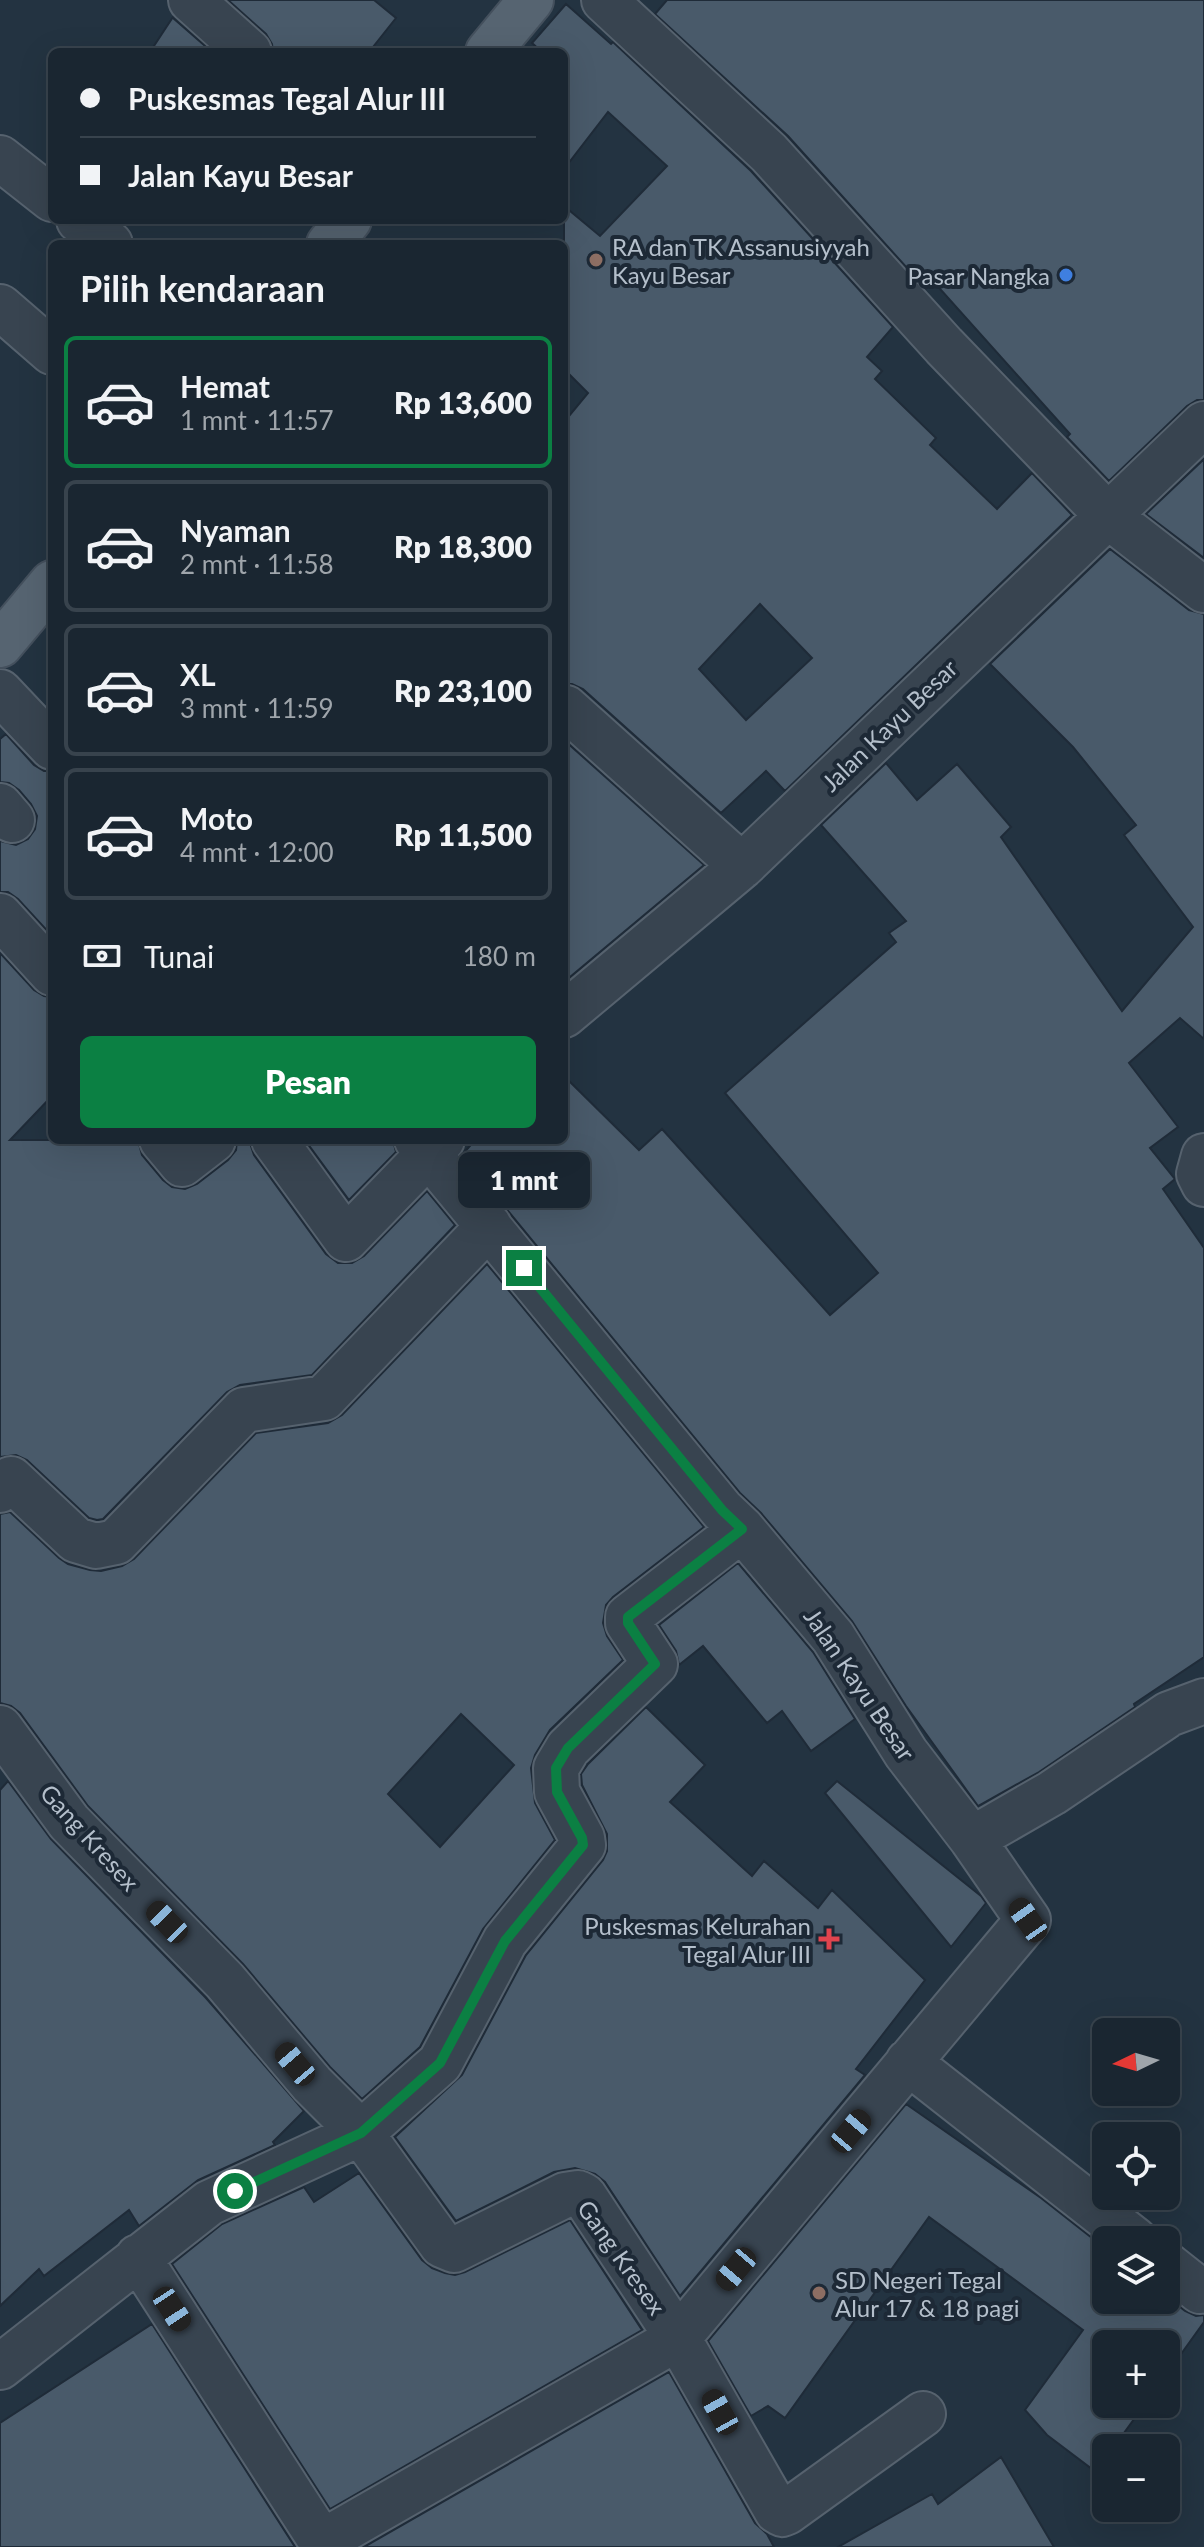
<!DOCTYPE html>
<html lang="id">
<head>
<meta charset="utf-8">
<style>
	:root { --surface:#1a2631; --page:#232e39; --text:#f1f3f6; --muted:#9fa5ab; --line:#38434d; --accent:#0b8043 }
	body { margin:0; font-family:Lato,sans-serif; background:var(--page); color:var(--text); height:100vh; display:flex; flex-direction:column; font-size:30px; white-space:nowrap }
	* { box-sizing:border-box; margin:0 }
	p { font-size:26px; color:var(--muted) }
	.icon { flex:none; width:44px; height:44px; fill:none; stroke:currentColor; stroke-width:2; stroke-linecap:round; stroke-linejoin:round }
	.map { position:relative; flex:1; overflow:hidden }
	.sheet { position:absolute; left:48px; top:240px; width:520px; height:904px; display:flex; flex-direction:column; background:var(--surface); border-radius:12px; box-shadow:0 8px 32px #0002,0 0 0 2px var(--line) }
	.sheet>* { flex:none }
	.guide { position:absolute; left:48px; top:48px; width:520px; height:176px; border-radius:12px; box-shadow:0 8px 32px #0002,0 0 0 2px var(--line); display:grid; align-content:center; height:176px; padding:0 32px; background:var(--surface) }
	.needle { width:52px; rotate:265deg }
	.buttons { position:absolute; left:1092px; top:2018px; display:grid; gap:16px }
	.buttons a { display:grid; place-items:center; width:88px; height:88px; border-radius:12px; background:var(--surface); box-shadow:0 8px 32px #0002,0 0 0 2px var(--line); font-size:40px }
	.end { position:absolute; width:36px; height:36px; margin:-18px; border:10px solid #0b8043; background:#fff; box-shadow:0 0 0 4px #fff }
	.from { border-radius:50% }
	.bubble { position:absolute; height:56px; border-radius:12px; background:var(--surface); box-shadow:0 8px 32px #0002,0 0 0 2px var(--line); font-size:26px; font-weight:800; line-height:56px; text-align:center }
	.car { position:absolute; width:24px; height:48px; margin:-24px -12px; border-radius:10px; box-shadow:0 0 6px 2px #0007; background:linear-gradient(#222 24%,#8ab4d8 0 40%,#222 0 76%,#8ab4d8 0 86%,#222 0) }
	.guide b { display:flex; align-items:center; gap:28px; height:76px; font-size:30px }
	.guide b+b { border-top:2px solid var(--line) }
	.guide i { width:20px; height:20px; background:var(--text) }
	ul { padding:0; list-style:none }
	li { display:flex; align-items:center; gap:24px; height:132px; margin:0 16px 12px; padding:0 16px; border:4px solid var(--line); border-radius:12px }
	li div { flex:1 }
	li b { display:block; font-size:30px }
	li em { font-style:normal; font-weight:800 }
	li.active { border-color:var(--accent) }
	li>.icon { width:72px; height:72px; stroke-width:1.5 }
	h2 { padding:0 32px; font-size:36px; line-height:96px }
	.pay { display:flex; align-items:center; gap:20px; height:88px; padding:0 32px; font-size:30px }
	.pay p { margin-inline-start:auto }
	.button { display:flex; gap:16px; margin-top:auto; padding:16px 32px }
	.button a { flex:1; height:92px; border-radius:12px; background:var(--accent); color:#fff; font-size:32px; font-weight:800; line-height:92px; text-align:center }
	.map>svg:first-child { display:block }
</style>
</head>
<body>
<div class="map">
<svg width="1204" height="2547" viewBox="0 0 1204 2547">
	<rect width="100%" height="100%" fill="#233341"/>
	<!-- building -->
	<path fill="#495a6a" stroke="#1f2b38" stroke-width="2" fill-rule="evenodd" d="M228,0H374L396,18L369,52H273L272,44L266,34Z
		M667,0H1204V400H1197L1187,406L1109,481L1067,437L1070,434L933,281L926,289L788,136L655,14Z
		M566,4L611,44L613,42L751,171L893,327L867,357L882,371L875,379L936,438L930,445L997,509L1032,473L1072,515L785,791L766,771L721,813L583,689L572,684H564V422L588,393L564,369V206L600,236L667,166L608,112L564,169V52H542L532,43ZM760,604L812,658L746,720L699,669Z
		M173,17L174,19L212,52H150Z
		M1204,459V558L1146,514Z
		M1110,549L1189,610L1204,614V1039L1180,1018L1129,1063L1178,1127L1150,1148L1175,1179L1163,1189L1204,1248V1657L1134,1704L1135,1707L1039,1772L978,1806L906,1706L852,1621L761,1513L740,1493L462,1155L475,1140H564V1076L639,1150L662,1129L830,1315L878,1273L725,1093L896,942L889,933L906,921L821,825L886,763L917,800L957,764L1011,827L1001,837L1122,1011L1193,927L1124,835L1136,825L1073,747L990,664Z
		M6,734L34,765L44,771H52V936L18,899L8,892H0V841L16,845L28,839L35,829L37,816L31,804L19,790L9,783L0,782V739Z
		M564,740L704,865L564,982Z
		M0,953L34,990L44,996L52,997V1096L10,1140H138L142,1155L163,1180L172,1187L185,1189L197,1184L228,1160L236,1150L237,1140H249L254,1155L326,1254L338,1263H352L364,1256L427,1191L455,1225L312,1375L240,1385L227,1392L103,1519L97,1520L89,1518L27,1460L16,1455L0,1457Z
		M305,1140H393L396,1152L349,1200Z
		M487,1264L704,1527L613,1597L606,1605L603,1623L607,1636L623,1660L550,1730L535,1755L531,1768L535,1803L555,1840L483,1929L420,2047L362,2099L330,2067L243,1964L88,1806L20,1713L11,1706L0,1703V1514L10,1512L59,1558L68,1564L90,1570L101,1571L122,1566L134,1559L256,1433L328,1423L342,1415ZM461,1714L514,1765L440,1847L388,1794Z
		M738,1563L813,1652L855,1719L811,1751L782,1711L767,1723L703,1646L679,1665L676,1651L659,1625Z
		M646,1707L705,1765L670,1802L752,1876L764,1861L818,1908L832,1890L925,1980L856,2069L865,2075L680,2296L605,2182L595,2174L575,2168L554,2172L456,2221L395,2137L462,2075L526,1955L603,1860L607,1851V1834L582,1785L581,1774L588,1764Z
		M8,1781L51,1839L206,1998L304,2111L273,2142L275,2145L198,2180L139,2226L129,2210L44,2276L39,2269L0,2306V1790Z
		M837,1781L981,1896L986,1903L951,1947L825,1793Z
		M906,2104L1041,2198L1106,2249V2300H1166V2296L1185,2311L1196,2316L1204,2315V2322L1166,2375V2344H1106V2404H1145L1113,2448H1106V2458L1096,2472L1047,2435L1025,2410L1083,2330L929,2217L785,2418L768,2406L751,2416L708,2341Z
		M359,2173L422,2260L432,2268L445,2273L455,2275L465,2272L570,2220L642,2330L330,2509L172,2264L222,2224L304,2187L314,2202Z
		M152,2324L295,2547H0V2423Z
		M669,2372L755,2523L767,2534L774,2547H364Z
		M1001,2457L1054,2547H838L932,2494L938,2504Z"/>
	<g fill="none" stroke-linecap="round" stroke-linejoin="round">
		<!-- minor casing -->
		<g stroke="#56626e" stroke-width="48">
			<path id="minor" d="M191,0L249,52
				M604,0L769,153L944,346L1107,515L1204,590
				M0,158L52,199
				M79,220L110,244
				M0,307L52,352
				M0,692L52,747
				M566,708L742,866
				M0,806L12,820
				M0,916L52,973
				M564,1015L742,866L1204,424
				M162,1140L182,1164L213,1140
				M274,1140L346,1239L442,1140
				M1204,1156L1199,1174L1204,1184
				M0,1490L11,1479L76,1540L96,1546L116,1542L244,1410L324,1398L489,1226
				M0,1728L69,1822L225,1981L312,2084L361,2133L442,2245L454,2250L565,2195L578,2193L584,2196L678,2338L777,2511L782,2514L787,2512L923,2414
				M972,1839L1052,1793L1169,1714L1204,1701
				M908,2062L1135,2240
				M138,2257L325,2547
				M1166,2264L1200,2291
				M0,2367L209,2203L361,2133L440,2063L505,1941L583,1845L582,1838L557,1792L556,1768L568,1748L655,1664L628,1623V1617L742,1529
				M322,2542L678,2338L1028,1920L972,1839L906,1753L833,1637L742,1529L722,1510L417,1140"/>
		</g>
		<!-- major casing -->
		<g stroke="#44505d" stroke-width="48">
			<path id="major" d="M488,52L531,0
				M329,244L349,220
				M0,645L52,583"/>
		</g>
		<!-- minor -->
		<use href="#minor" stroke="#384450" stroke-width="44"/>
		<!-- major -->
		<use href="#major" stroke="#566471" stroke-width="44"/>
	</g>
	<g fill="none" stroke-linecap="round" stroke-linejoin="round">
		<!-- route -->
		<path stroke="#0b8043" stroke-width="10" d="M235,2191L361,2133L440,2063L505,1941L583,1845L582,1838L557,1792L556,1768L568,1748L655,1664L628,1623V1617L742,1529L722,1510L524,1268"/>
	</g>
	<!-- markers -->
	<g fill="#8d6e63" stroke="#1d2936" stroke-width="3">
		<circle cx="596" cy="260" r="8"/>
		<circle cx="819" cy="2293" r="8"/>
	</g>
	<circle fill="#3f7fe0" stroke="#1d2936" stroke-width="3" cx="1066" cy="275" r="8"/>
	<path fill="#e0444e" stroke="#1d2936" stroke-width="3" d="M825 1927h8v8h8v8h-8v8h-8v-8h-8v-8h8z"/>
	<g text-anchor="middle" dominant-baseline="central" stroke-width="8" stroke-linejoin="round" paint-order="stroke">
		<!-- poi labels -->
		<g font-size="24" fill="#b4bfcb" stroke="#1d2936" text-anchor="start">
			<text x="612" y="246">RA dan TK Assanusiyyah<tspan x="612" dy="28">Kayu Besar</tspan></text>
			<text x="1050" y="275" text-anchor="end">Pasar Nangka</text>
			<text x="811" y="1925" text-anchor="end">Puskesmas Kelurahan<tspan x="811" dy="28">Tegal Alur III</tspan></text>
			<text x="835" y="2279">SD Negeri Tegal<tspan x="835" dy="28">Alur 17 &amp; 18 pagi</tspan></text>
		</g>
		<!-- street labels -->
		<g font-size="24" fill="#b4bfcb" stroke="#1d2936">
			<text transform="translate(889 725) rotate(-44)">Jalan Kayu Besar</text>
			<text transform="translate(860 1684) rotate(56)">Jalan Kayu Besar</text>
			<text transform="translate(90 1837) rotate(48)">Gang Kresex</text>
			<text transform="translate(622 2257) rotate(55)">Gang Kresex</text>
		</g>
	</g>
</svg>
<div class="buttons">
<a><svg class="needle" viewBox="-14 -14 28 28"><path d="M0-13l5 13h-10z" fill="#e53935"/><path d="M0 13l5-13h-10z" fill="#9fa5ab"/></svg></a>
<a><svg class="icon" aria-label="locate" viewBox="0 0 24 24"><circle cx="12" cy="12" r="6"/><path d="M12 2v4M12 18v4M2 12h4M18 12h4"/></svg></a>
<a><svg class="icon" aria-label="layers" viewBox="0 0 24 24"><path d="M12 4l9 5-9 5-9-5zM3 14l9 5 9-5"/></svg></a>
<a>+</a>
<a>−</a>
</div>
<i class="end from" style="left:235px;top:2191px"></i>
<i class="end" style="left:524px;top:1268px"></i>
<div class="bubble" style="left:458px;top:1152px;width:132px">1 mnt</div>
<i class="car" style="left:1028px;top:1920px;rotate:325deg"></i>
<i class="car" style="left:167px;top:1922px;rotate:316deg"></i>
<i class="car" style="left:295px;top:2064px;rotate:320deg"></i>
<i class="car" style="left:851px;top:2131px;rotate:40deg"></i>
<i class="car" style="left:736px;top:2269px;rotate:220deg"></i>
<i class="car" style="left:172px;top:2309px;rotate:147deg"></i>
<i class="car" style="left:720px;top:2412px;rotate:331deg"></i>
<div class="guide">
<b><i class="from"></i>Puskesmas Tegal Alur III</b>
<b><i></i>Jalan Kayu Besar</b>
</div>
<section class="sheet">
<h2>Pilih kendaraan</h2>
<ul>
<li class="active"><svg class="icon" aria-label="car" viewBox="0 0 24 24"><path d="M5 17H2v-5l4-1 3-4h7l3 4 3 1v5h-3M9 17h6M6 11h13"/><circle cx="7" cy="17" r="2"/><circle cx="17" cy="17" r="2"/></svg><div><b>Hemat</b><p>1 mnt · 11:57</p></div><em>Rp 13,600</em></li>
<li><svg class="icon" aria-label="car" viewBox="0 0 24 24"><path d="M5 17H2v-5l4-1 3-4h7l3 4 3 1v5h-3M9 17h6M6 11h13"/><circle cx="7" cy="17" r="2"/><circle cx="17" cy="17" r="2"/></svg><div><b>Nyaman</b><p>2 mnt · 11:58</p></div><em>Rp 18,300</em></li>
<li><svg class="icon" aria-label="car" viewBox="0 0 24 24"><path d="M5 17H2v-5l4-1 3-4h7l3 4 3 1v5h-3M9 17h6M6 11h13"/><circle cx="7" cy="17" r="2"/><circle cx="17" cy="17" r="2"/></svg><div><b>XL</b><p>3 mnt · 11:59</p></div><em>Rp 23,100</em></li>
<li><svg class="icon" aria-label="car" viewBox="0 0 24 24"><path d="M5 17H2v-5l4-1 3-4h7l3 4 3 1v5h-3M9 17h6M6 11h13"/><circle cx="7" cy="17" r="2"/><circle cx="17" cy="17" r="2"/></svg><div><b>Moto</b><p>4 mnt · 12:00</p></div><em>Rp 11,500</em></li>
</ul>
<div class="pay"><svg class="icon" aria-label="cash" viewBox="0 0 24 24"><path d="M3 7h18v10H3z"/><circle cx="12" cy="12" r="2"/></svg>Tunai<p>180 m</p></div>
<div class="button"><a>Pesan</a></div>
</section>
</div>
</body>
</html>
